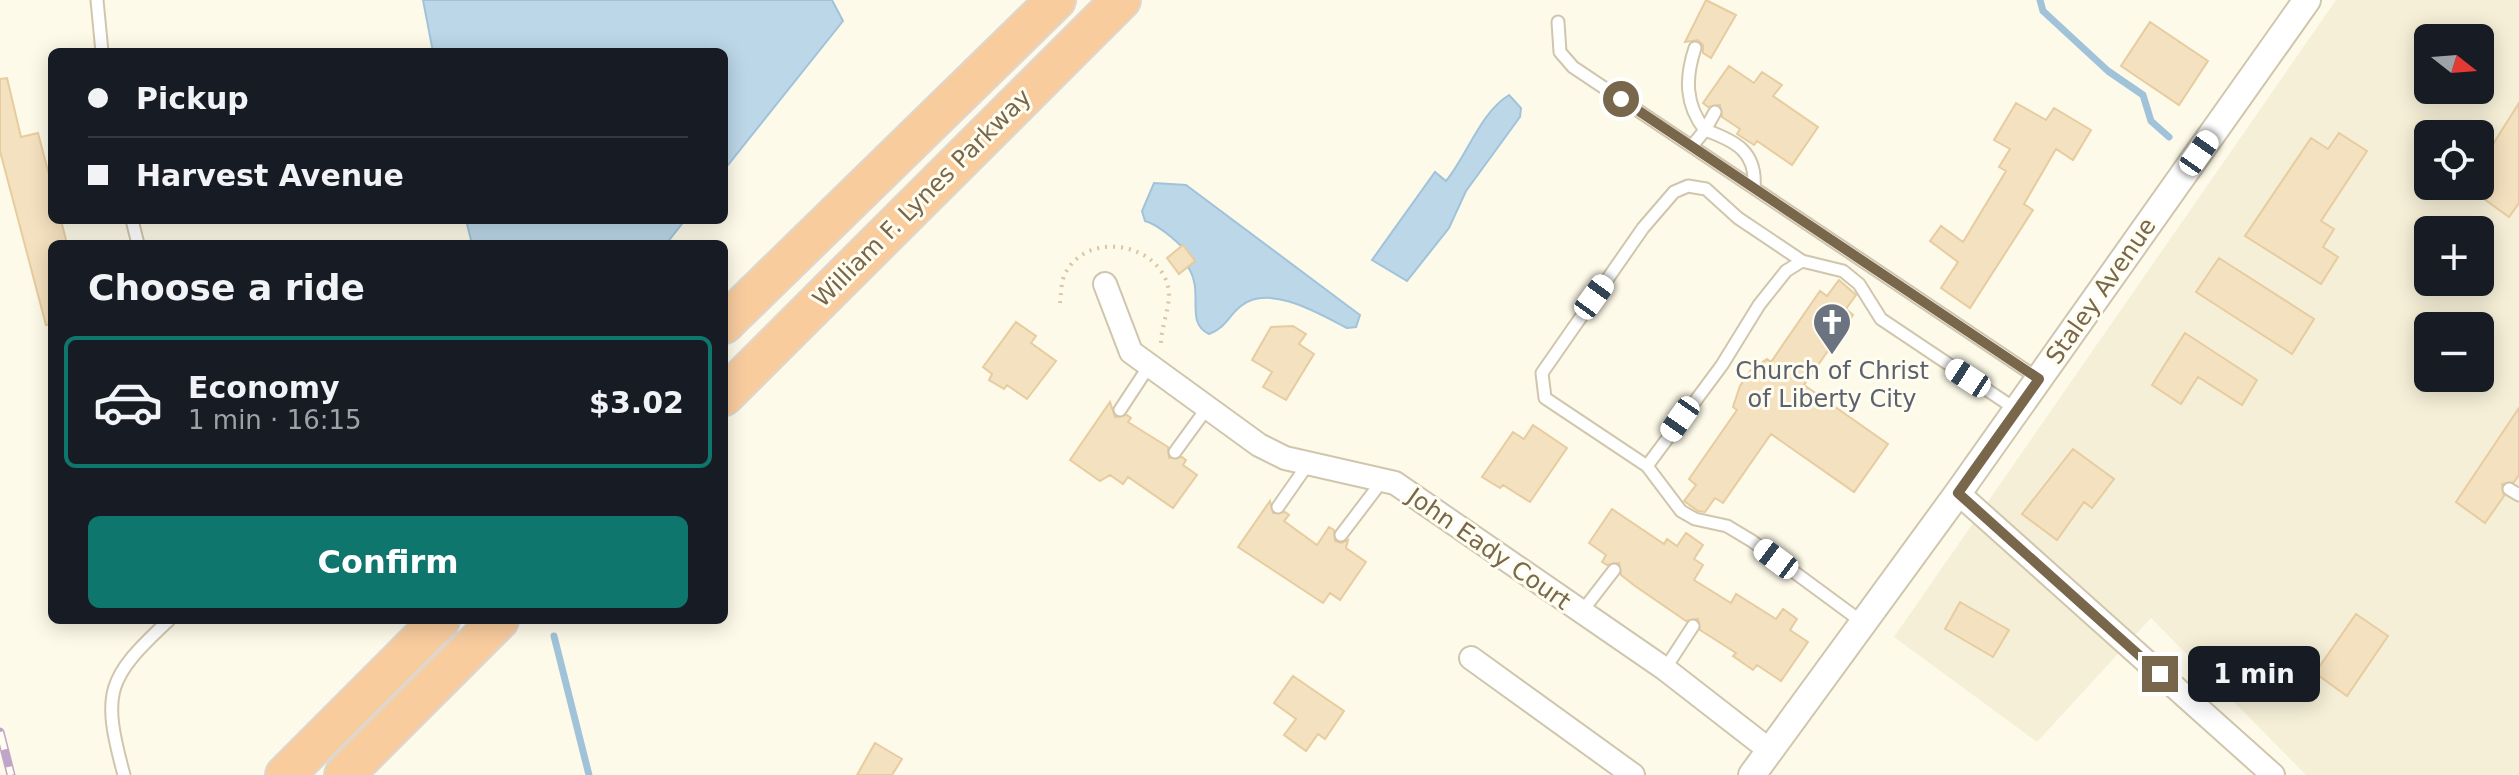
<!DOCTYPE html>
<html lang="en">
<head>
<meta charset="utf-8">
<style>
	:root { --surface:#171b24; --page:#242831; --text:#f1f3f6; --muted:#9ea1a6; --line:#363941; --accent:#0f766e }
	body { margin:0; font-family:"DejaVu Sans",sans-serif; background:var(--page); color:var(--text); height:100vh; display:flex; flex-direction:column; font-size:30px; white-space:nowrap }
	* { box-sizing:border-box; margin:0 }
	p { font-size:26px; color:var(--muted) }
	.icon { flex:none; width:44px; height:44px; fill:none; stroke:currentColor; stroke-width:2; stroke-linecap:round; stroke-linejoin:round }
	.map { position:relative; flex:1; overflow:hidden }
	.side { position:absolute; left:48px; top:240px; width:680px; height:384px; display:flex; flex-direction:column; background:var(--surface); border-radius:12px; box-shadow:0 4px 20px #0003 }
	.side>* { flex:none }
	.guide { position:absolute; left:48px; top:48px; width:680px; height:176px; border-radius:12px; box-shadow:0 4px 20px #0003; display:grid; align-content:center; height:176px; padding:0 40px; background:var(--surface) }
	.needle { width:52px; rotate:107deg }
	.buttons { position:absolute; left:2414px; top:24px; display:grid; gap:16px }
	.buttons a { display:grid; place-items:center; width:80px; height:80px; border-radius:12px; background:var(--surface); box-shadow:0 4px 20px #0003; font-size:40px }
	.end { position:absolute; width:36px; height:36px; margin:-18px; border:10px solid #79674b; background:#fff; box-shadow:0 0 0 4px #fff }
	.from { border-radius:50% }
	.bubble { position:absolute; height:56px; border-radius:12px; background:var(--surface); box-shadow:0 4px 20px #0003; font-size:26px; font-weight:700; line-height:56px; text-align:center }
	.car { position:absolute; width:24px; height:48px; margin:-24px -12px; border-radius:10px; box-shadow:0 0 6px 2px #0007; background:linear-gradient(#fff 24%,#345 0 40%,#fff 0 76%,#345 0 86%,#fff 0) }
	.guide b { display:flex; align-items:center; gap:28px; height:76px; font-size:30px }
	.guide b+b { border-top:2px solid var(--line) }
	.guide i { width:20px; height:20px; background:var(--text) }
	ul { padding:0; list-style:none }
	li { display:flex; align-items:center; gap:24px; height:132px; margin:0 16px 12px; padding:0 24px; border:4px solid var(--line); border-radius:12px }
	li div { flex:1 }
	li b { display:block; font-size:30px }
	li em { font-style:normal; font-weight:700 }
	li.selected { border-color:var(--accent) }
	li>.icon { width:72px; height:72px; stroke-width:1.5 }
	h2 { padding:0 40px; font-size:36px; line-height:96px }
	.button { display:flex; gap:16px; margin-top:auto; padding:16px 40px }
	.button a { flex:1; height:92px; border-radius:12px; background:var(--accent); color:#fff; font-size:32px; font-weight:700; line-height:92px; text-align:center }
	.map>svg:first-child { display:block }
</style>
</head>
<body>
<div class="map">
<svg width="2519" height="775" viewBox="0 0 2519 775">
	<rect width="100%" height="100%" fill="#fdfae9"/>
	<!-- residential -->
	<path fill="#f5efd7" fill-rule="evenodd" d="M2336,0H2519V775H2306L2151,618L2037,742L1894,637ZM2428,38H2480V90H2428ZM2428,134H2480V186H2428ZM2428,230H2480V282H2428ZM2428,326H2480V378H2428Z"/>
	<!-- water -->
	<path fill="#bcd7e8" stroke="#a1c3da" stroke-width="2" d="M423,0H832L843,21L724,170V52H433Z
		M1509,95L1521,108L1520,117L1466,191L1449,228L1407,281L1372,260L1435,172L1446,181C1468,154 1480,113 1509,95Z
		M1154,183L1186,185L1360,315L1356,327L1347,328C1320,314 1269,283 1241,306C1228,316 1226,328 1209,334C1184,322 1205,293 1188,267L1195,261C1184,247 1160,225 1145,221L1142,211Z
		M466,220H685L666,244H472Z"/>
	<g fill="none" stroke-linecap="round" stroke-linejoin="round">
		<!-- stream -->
		<path stroke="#a1c3da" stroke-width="7" d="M2040,0L2043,11L2108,71L2143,95L2151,121L2169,137
			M554,636L589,775"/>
	</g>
	<!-- building -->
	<path fill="#f4e1bf" stroke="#e7cc9f" stroke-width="2" d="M1706,0L1736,15L1711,58L1703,53V45L1698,40L1685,42Z
		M2150,22L2208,61L2179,105L2121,66Z
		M1729,66L1754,83L1762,72L1782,85L1773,96L1818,127L1792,165L1757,141L1754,145L1737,134L1740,129L1722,117L1720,105L1708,107L1703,103Z
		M7,78L21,137L38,133L52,186V220H61L67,244H52V324L46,325L0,151V79Z
		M2016,103L2046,120L2054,108L2091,130L2073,160L2056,149L2024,204L2033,210L1970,308L1941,288L1958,262L1930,241L1941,226L1963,242L2006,171L1999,167L2010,149L1994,140Z
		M2519,103V203L2509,217L2480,196V165Z
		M2339,133L2367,151L2321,221L2334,229L2323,247L2338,257L2321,284L2245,236L2311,138L2328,149Z
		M1183,245L1195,261L1179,274L1167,258Z
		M2219,258L2314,319L2292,354L2196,292Z
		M1839,280L1856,295L1846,309L1853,315L1804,385L1888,444L1854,492L1771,434L1723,503L1715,498L1705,512L1698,511L1684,501L1696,485L1689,479L1737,410L1733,407L1740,386L1750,371L1767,359L1771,362L1820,291L1827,296Z
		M1016,322L1036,336L1031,343L1056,361L1027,399L1007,385L1004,389L989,380L992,374L983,367Z
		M1293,326L1306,334L1299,344L1314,354L1286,400L1263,387L1272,372L1252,360L1271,327Z
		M2185,333L2257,380L2242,405L2198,377L2181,404L2152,385Z
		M1110,402L1115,417L1127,415L1131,418L1128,422L1168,447L1169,458L1182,457L1186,460L1183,465L1197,475L1173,508L1128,477L1123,484L1110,475L1100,481L1070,460Z
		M2519,408V475L2514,482L2502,484L2504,496L2485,523L2456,502Z
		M1533,425L1567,448L1530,502L1503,485L1500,488L1482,477L1513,432L1524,439Z
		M2073,449L2114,479L2092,508L2084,502L2057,540L2022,514Z
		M1270,501L1273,513L1285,512L1289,515L1284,521L1317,545L1329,527L1334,530L1335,541L1341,543L1348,540L1346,548L1366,562L1340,600L1330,593L1323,603L1238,547Z
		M1612,509L1664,544L1667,539L1677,546L1686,533L1703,545L1694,559L1703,565L1694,580L1731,603L1736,594L1776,619L1783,609L1797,619L1790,630L1808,642L1781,681L1757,665L1753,670L1733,656L1736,653L1700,630L1698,619L1686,621L1635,586L1621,575L1619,563L1607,565L1602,562L1606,555L1589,543Z
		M1960,602L2009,630L1993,657L1945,629Z
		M2356,614L2388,636L2347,696L2315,673Z
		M1293,676L1344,711L1325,739L1318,734L1306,751L1284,735L1296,719L1274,703Z
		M875,743L902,759L892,775H857Z"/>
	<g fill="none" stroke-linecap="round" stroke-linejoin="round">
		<!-- service casing -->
		<g stroke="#d0c6ad" stroke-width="15">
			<path id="service" d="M97,0L102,52
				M1558,22L1560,52L1573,67L2039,379
				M1715,112L1705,130C1736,141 1757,152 1754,188
				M1692,146L1705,130C1685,105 1685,78 1695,48
				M132,220L138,244
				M1120,410L1149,366
				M1175,452L1207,408
				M1647,466L1722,365L1759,305L1786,271L1802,261
				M2509,489L2519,495
				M1278,507L1308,464
				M1341,535L1382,481
				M1580,614L1614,570
				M1862,622L1752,541L1727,526L1695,519L1681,511L1647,466L1545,398L1542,373L1643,228L1674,192L1688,186L1706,189L1738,218L1802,261L1843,271L1859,284L1881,319L2017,410
				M1665,669L1693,626
				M124,775C101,691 107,678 169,620"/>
		</g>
		<!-- minor casing -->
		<g stroke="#d0c6ad" stroke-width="26">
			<path id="minor" d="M1105,284L1131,352L1259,445L1285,458L1395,483L1665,669L1768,749
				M1958,493L2273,775
				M1471,658L1633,775"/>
		</g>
		<!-- tertiary casing -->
		<g stroke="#d0c6ad" stroke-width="30">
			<path id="tertiary" d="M1752,775L1958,493L2307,0"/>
		</g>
		<!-- motorway casing -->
		<g stroke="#dcd7d0" stroke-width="42">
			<path id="motorway" d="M724,324L1056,0
				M724,396L1121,0
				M285,775L440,620
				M344,775L499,620"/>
		</g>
		<!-- path -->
		<path stroke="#d9c5a1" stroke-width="4" stroke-dasharray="2 6" stroke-linecap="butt" d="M1060,303C1061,294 1061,280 1066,272C1087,234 1148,241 1165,278C1176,300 1160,323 1161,346"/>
		<!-- service -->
		<use href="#service" stroke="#fff" stroke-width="11"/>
		<!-- minor -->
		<use href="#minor" stroke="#fff" stroke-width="22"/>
		<!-- tertiary -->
		<use href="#tertiary" stroke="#fff" stroke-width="26"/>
		<!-- motorway -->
		<use href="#motorway" stroke="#f9cc9e" stroke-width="38"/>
		<!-- rail casing -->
		<g stroke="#c1a5c9" stroke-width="9">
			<path id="rail" d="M0,732L11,775"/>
		</g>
		<!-- rail -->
		<use href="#rail" stroke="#fffdf0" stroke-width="6" stroke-dasharray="18" stroke-linecap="butt"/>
	</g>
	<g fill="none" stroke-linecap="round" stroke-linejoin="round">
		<!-- route -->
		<path stroke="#79674b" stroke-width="10" d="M1621,99L2039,379L1958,493L2160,674"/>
	</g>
	<!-- icons -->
	<defs>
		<g id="church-pin" transform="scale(2)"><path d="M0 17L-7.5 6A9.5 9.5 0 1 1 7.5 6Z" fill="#6b7280" stroke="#fffdf0"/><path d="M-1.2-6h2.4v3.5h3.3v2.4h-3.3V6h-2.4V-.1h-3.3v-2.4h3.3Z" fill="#fff"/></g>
	</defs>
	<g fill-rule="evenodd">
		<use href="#church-pin" x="1832" y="322"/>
	</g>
	<g text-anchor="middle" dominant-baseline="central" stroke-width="6" stroke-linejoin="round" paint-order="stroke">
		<!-- street labels -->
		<g font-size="24" fill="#79674b" stroke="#fffdf0">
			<text transform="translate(922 198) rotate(-45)">William F. Lynes Parkway</text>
			<text transform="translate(2101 291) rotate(-55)">Staley Avenue</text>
			<text transform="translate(1489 549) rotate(35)">John Eady Court</text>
		</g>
		<!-- worship labels -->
		<g font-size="24" fill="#5b616d" stroke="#fffdf0">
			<text x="1832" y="371">Church of Christ<tspan x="1832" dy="28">of Liberty City</tspan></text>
		</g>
	</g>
</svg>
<div class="buttons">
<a><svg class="needle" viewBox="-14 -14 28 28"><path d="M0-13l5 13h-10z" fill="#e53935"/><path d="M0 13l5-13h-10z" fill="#9ea1a6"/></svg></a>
<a><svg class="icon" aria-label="locate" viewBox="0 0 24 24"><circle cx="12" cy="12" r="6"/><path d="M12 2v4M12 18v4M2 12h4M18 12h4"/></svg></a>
<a>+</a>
<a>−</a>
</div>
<i class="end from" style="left:1621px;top:99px"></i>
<i class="end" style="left:2160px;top:674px"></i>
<div class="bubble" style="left:2188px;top:646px;width:132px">1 min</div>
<i class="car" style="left:2199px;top:153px;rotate:35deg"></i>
<i class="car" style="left:1594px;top:297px;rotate:36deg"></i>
<i class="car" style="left:1968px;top:378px;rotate:303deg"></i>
<i class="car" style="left:1680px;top:419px;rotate:215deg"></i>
<i class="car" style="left:1776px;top:559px;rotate:307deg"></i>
<div class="guide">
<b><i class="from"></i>Pickup</b>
<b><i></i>Harvest Avenue</b>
</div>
<section class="side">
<h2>Choose a ride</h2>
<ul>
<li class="selected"><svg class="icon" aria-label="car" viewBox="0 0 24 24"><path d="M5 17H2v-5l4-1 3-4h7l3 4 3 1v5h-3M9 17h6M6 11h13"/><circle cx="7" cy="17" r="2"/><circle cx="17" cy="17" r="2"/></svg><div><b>Economy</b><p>1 min · 16:15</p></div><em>$3.02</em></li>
</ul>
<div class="button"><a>Confirm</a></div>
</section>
</div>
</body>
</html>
